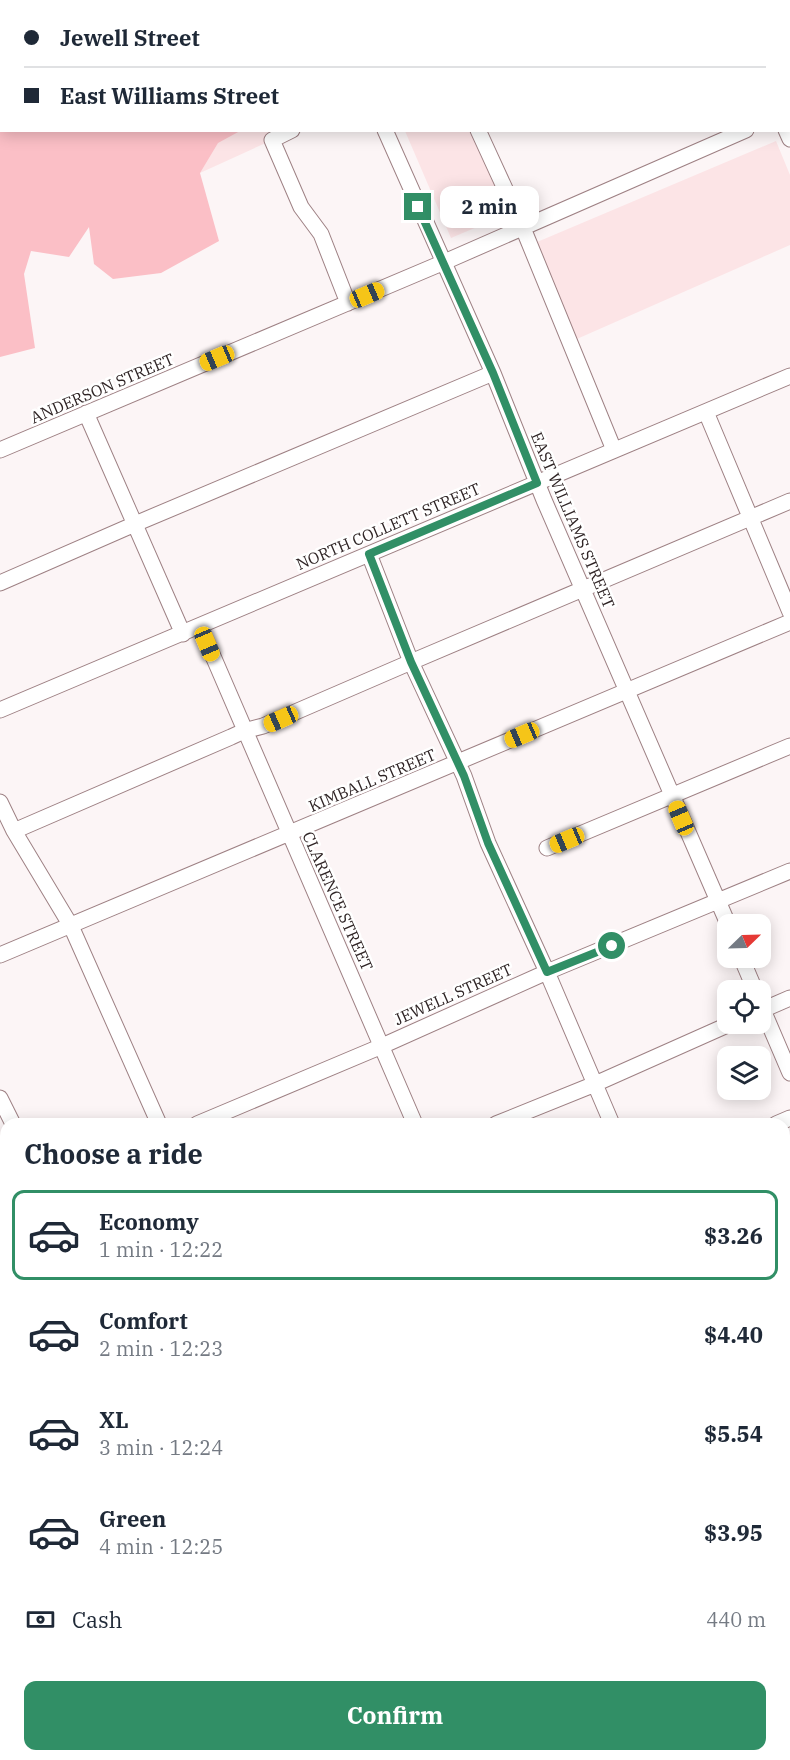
<!DOCTYPE html>
<html lang="en">
<head>
<meta charset="utf-8">
<style>
	:root { --surface:#fff; --page:#f2f2f3; --text:#1f2937; --muted:#747a83; --line:#e0e1e3; --accent:#318f66 }
	body { margin:0; font-family:"IBM Plex Serif",serif; background:var(--page); color:var(--text); height:100vh; display:flex; flex-direction:column; font-size:22px; white-space:nowrap }
	* { box-sizing:border-box; margin:0 }
	p { font-size:20px; color:var(--muted) }
	.icon { flex:none; width:33px; height:33px; fill:none; stroke:currentColor; stroke-width:2; stroke-linecap:round; stroke-linejoin:round }
	.map { position:relative; flex:1; overflow:hidden }
	.drawer { position:absolute; left:0px; top:1118px; width:790px; height:644px; display:flex; flex-direction:column; background:var(--surface); border-radius:18px 18px 0 0; box-shadow:0 3px 15px #0003 }
	.drawer>* { flex:none }
	.hud { position:absolute; left:0px; top:0px; width:790px; height:132px; box-shadow:0 3px 15px #0003; display:grid; align-content:center; height:132px; padding:0 24px; background:var(--surface) }
	.needle { width:39px; rotate:67deg }
	.buttons { position:absolute; left:717px; top:914px; display:grid; gap:12px }
	.buttons a { display:grid; place-items:center; width:54px; height:54px; border-radius:12px; background:var(--surface); box-shadow:0 3px 15px #0003; font-size:30px }
	.end { position:absolute; width:27px; height:27px; margin:-14px; border:8px solid #318f66; background:#fff; box-shadow:0 0 0 3px #fff }
	.from { border-radius:50% }
	.bubble { position:absolute; height:42px; border-radius:12px; background:var(--surface); box-shadow:0 3px 15px #0003; font-size:20px; font-weight:800; line-height:42px; text-align:center }
	.car { position:absolute; width:18px; height:36px; margin:-18px -9px; border-radius:8px; box-shadow:0 0 4px 2px #0007; background:linear-gradient(#f5c518 24%,#345 0 40%,#f5c518 0 76%,#345 0 86%,#f5c518 0) }
	.hud b { display:flex; align-items:center; gap:21px; height:57px; font-size:22px }
	.hud b+b { border-top:2px solid var(--line) }
	.hud i { width:15px; height:15px; background:var(--text) }
	ul { padding:0; list-style:none }
	li { display:flex; align-items:center; gap:18px; height:90px; margin:0 12px 9px; padding:0 12px; border:3px solid transparent; border-radius:12px }
	li div { flex:1 }
	li b { display:block; font-size:22px }
	li em { font-style:normal; font-weight:800 }
	li.on { border-color:var(--accent) }
	li>.icon { width:54px; height:54px; stroke-width:1.5 }
	h2 { padding:0 24px; font-size:27px; line-height:72px }
	.pay { display:flex; align-items:center; gap:15px; height:66px; padding:0 24px; font-size:22px }
	.pay p { margin-inline-start:auto }
	.action { display:flex; gap:12px; margin-top:auto; padding:12px 24px }
	.action a { flex:1; height:69px; border-radius:12px; background:var(--accent); color:#fff; font-size:24px; font-weight:800; line-height:69px; text-align:center }
	.map>svg:first-child { display:block }
</style>
</head>
<body>
<div class="map">
<svg width="790" height="1760" viewBox="0 0 790 1760">
	<rect width="100%" height="100%" fill="#fcf5f6"/>
	<!-- built -->
	<path fill="#fce4e6" d="M348,0H625L626,1L349,2Z
		M195,131H292L200,173Z
		M405,131H478L515,211L451,238Z
		M776,141L790,175V245L570,342L530,245Z"/>
	<!-- green -->
	<path fill="#fbbfc6" d="M1,67L2,130L240,131L218,143L200,173L219,241L161,273L113,279L94,264L89,227L69,257L31,251L24,274L35,348L0,357V68Z
		M0,1241L6,1243V1517L0,1535Z"/>
	<g fill="none" stroke-linecap="round" stroke-linejoin="round">
		<!-- minor casing -->
		<g stroke="#9e8184" stroke-width="17">
			<path id="minor" d="M326,0L327,2
				M789,112H790
				M292,130L272,140L301,207L321,234L348,303
				M385,130L493,373L544,500L728,924
				M478,130L523,228L614,450
				M786,130L790,139
				M706,412L790,612
				M86,413L183,634
				M0,450L442,263L746,130
				M369,554L411,662L464,776L488,843L547,972L612,1124
				M0,583L135,524L493,373
				M200,626L415,1124
				M0,710L790,376
				M0,802L14,831L71,926L159,1124
				M14,831L231,737L244,731L263,726L411,662L790,501
				M547,848L790,746
				M0,955L790,622
				M741,957L755,990
				M760,1003L790,1073
				M760,1011L790,998
				M0,1098L13,1124
				M197,1124L382,1046L547,972L790,871
				M496,1124L595,1084L732,1023
				M776,1124L790,1118
				M784,1241L790,1239
				M784,1366L790,1364
				M0,1466L6,1469
				M784,1496L790,1494
				M784,1522L790,1535
				M784,1611L790,1609
				M0,1700L6,1697
				M784,1738L790,1736
				M340,1755L342,1760
				M739,1758L746,1755
				M128,1760L139,1755
				M432,1760L444,1755"/>
		</g>
		<!-- minor -->
		<use href="#minor" stroke="#fff" stroke-width="15"/>
	</g>
	<g fill="none" stroke-linecap="round" stroke-linejoin="round">
		<!-- route -->
		<path stroke="#318f66" stroke-width="8" d="M418,207L493,373L537,483L369,554L411,662L464,776L488,843L547,972L612,946"/>
	</g>
	<g text-anchor="middle" dominant-baseline="central" stroke-width="5" stroke-linejoin="round" paint-order="stroke">
		<!-- street labels -->
		<g font-size="16" fill="#2f2425" stroke="#fff">
			<text transform="translate(102 388) rotate(-23)">ANDERSON STREET</text>
			<text transform="translate(573 520) rotate(67)">EAST WILLIAMS STREET</text>
			<text transform="translate(388 526) rotate(-23)">NORTH COLLETT STREET</text>
			<text transform="translate(372 780) rotate(-23)">KIMBALL STREET</text>
			<text transform="translate(338 901) rotate(66)">CLARENCE STREET</text>
			<text transform="translate(453 994) rotate(-24)">JEWELL STREET</text>
		</g>
	</g>
</svg>
<div class="buttons">
<a><svg class="needle" viewBox="-14 -14 28 28"><path d="M0-13l5 13h-10z" fill="#e53935"/><path d="M0 13l5-13h-10z" fill="#747a83"/></svg></a>
<a><svg class="icon" aria-label="locate" viewBox="0 0 24 24"><circle cx="12" cy="12" r="6"/><path d="M12 2v4M12 18v4M2 12h4M18 12h4"/></svg></a>
<a><svg class="icon" aria-label="layers" viewBox="0 0 24 24"><path d="M12 4l9 5-9 5-9-5zM3 14l9 5 9-5"/></svg></a>
</div>
<i class="end from" style="left:612px;top:946px"></i>
<i class="end" style="left:418px;top:207px"></i>
<div class="bubble" style="left:440px;top:186px;width:99px">2 min</div>
<i class="car" style="left:367px;top:295px;rotate:67deg"></i>
<i class="car" style="left:217px;top:358px;rotate:247deg"></i>
<i class="car" style="left:207px;top:644px;rotate:157deg"></i>
<i class="car" style="left:281px;top:719px;rotate:246deg"></i>
<i class="car" style="left:522px;top:735px;rotate:247deg"></i>
<i class="car" style="left:681px;top:818px;rotate:337deg"></i>
<i class="car" style="left:567px;top:840px;rotate:247deg"></i>
<div class="hud">
<b><i class="from"></i>Jewell Street</b>
<b><i></i>East Williams Street</b>
</div>
<section class="drawer">
<h2>Choose a ride</h2>
<ul>
<li class="on"><svg class="icon" aria-label="car" viewBox="0 0 24 24"><path d="M5 17H2v-5l4-1 3-4h7l3 4 3 1v5h-3M9 17h6M6 11h13"/><circle cx="7" cy="17" r="2"/><circle cx="17" cy="17" r="2"/></svg><div><b>Economy</b><p>1 min · 12:22</p></div><em>$3.26</em></li>
<li><svg class="icon" aria-label="car" viewBox="0 0 24 24"><path d="M5 17H2v-5l4-1 3-4h7l3 4 3 1v5h-3M9 17h6M6 11h13"/><circle cx="7" cy="17" r="2"/><circle cx="17" cy="17" r="2"/></svg><div><b>Comfort</b><p>2 min · 12:23</p></div><em>$4.40</em></li>
<li><svg class="icon" aria-label="car" viewBox="0 0 24 24"><path d="M5 17H2v-5l4-1 3-4h7l3 4 3 1v5h-3M9 17h6M6 11h13"/><circle cx="7" cy="17" r="2"/><circle cx="17" cy="17" r="2"/></svg><div><b>XL</b><p>3 min · 12:24</p></div><em>$5.54</em></li>
<li><svg class="icon" aria-label="car" viewBox="0 0 24 24"><path d="M5 17H2v-5l4-1 3-4h7l3 4 3 1v5h-3M9 17h6M6 11h13"/><circle cx="7" cy="17" r="2"/><circle cx="17" cy="17" r="2"/></svg><div><b>Green</b><p>4 min · 12:25</p></div><em>$3.95</em></li>
</ul>
<div class="pay"><svg class="icon" aria-label="cash" viewBox="0 0 24 24"><path d="M3 7h18v10H3z"/><circle cx="12" cy="12" r="2"/></svg>Cash<p>440 m</p></div>
<div class="action"><a>Confirm</a></div>
</section>
</div>
</body>
</html>
